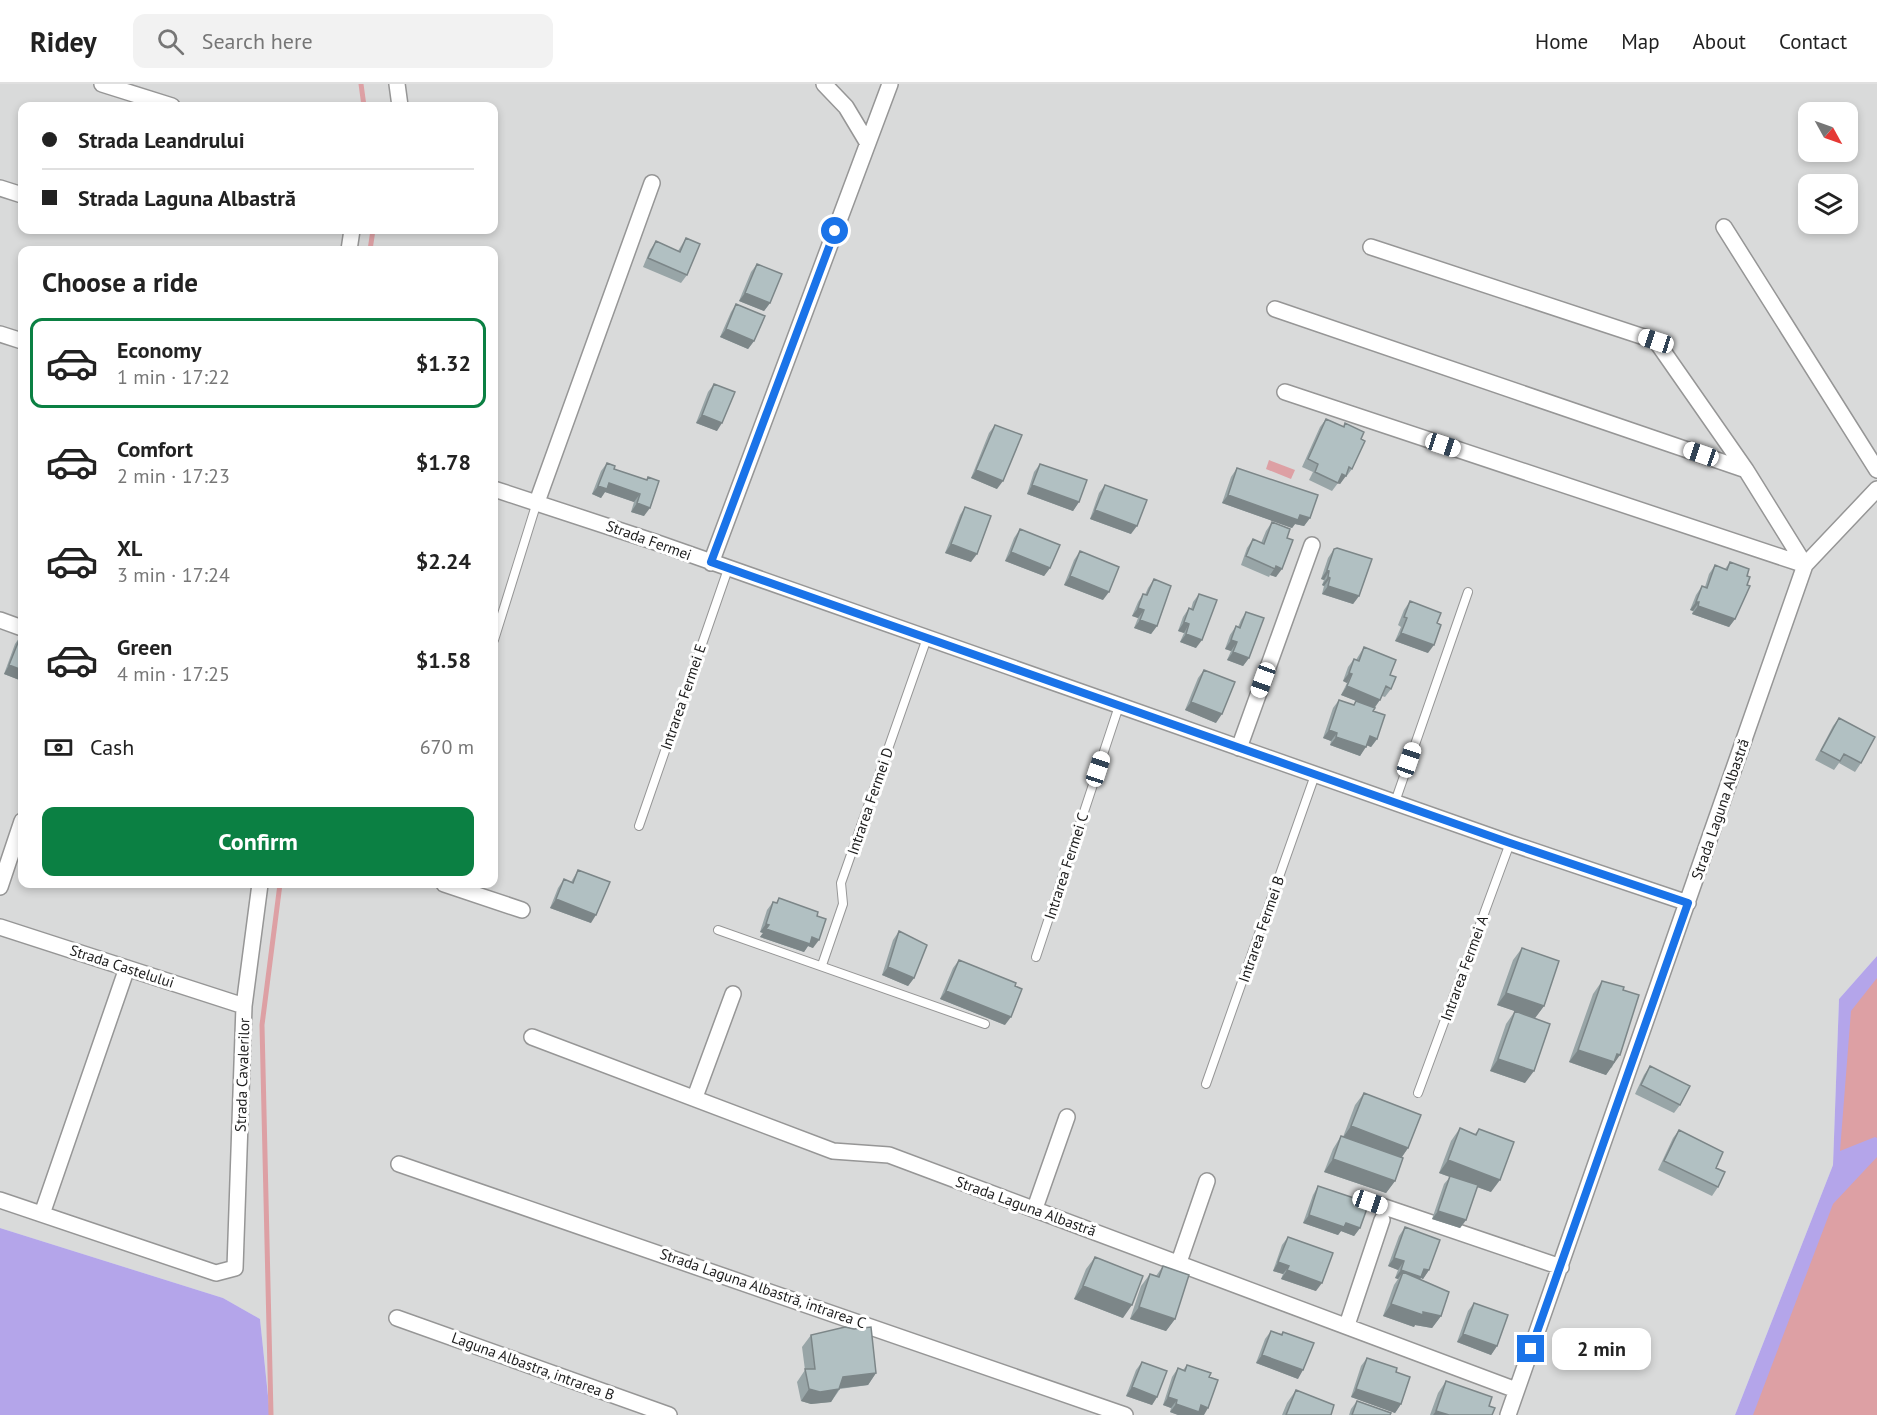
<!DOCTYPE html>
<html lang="en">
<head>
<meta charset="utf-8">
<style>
	:root { --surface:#fff; --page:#f2f2f2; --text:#222; --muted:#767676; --line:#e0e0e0; --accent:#0b8043 }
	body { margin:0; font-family:"PT Sans",sans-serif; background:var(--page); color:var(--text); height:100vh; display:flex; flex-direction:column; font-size:22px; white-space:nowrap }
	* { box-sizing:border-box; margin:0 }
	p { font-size:20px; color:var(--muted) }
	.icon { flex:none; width:33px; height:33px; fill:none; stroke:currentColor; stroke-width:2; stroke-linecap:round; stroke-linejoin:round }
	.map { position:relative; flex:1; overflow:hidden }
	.panel { position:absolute; left:18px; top:162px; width:480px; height:642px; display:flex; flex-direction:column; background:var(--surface); border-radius:12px; box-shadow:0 3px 9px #0003 }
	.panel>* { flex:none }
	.banner { position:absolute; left:18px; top:18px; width:480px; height:132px; border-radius:12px; box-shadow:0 3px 9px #0003; display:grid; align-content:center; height:132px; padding:0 24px; background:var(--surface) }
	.needle { width:39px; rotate:130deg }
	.fabs { position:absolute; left:1798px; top:18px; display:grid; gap:12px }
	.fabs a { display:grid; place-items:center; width:60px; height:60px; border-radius:12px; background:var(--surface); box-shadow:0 3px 9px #0003; font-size:30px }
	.end { position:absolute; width:27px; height:27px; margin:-14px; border:8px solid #1a73e8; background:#fff; box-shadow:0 0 0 3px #fff }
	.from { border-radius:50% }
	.bubble { position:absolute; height:42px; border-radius:12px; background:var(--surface); box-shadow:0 3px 9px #0003; font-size:20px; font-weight:700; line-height:42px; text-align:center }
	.car { position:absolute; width:18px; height:36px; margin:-18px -9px; border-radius:8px; box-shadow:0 0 4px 2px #0007; background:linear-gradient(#fff 24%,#345 0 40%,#fff 0 76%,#345 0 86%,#fff 0) }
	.banner b { display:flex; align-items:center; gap:21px; height:57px; font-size:22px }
	.banner b+b { border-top:2px solid var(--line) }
	.banner i { width:15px; height:15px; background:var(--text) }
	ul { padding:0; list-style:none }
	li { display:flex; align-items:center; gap:18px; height:90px; margin:0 12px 9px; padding:0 12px; border:3px solid transparent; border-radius:12px }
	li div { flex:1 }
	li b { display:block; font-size:22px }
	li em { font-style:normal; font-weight:700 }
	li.selected { border-color:var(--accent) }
	li>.icon { width:54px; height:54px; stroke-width:1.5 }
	h2 { padding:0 24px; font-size:27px; line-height:72px }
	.pay { display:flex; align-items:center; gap:15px; height:66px; padding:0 24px; font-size:22px }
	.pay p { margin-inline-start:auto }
	.action { display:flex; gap:12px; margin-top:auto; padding:12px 24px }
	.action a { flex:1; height:69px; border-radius:12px; background:var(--accent); color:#fff; font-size:24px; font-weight:700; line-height:69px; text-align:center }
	header { display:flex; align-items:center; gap:36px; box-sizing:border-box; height:84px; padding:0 30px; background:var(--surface); border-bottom:2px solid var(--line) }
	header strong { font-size:28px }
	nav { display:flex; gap:33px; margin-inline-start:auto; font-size:21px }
	.search { width:420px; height:54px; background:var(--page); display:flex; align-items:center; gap:15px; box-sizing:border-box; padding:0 21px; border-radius:12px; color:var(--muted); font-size:22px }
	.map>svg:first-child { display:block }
</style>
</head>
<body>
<header>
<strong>Ridey</strong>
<div class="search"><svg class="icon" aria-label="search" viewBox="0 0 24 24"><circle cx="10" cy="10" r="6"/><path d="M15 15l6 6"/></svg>Search here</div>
<nav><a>Home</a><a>Map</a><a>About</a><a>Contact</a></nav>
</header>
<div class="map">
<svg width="1877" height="1331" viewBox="0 0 1877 1331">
	<rect width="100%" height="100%" fill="#e1e9ee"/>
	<!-- residential -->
	<path fill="#d9dada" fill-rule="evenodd" d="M0,0H1877V872L1839,915L1833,1081L1735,1331H270L260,1235L223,1214L0,1144ZM22,22H494V146H22ZM1809,28H1848V68H1809ZM1809,100H1848V140H1809ZM22,166H494V800H22Z"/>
	<!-- grass -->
	<path fill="#b4a5ea" d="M1877,872V1331H1735L1833,1081L1839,915Z
		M0,1144L223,1214L260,1235L270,1331H0Z"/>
	<!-- water -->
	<path fill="#dda0a4" d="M1269,376L1295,386L1291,395L1266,385Z
		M1877,894V1054L1875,1053L1840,1067L1851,927Z
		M1877,1073V1331H1753L1833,1120Z"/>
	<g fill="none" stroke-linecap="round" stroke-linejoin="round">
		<!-- stream -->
		<path stroke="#dda0a4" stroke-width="5" d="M361,0L364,22
			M370,166L373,146
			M271,1331L262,941L280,800"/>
		<!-- service casing -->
		<g stroke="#969696" stroke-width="10">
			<path id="service" d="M494,556L537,418
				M1395,718L1468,508
				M639,742L728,485
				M718,846L985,940
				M1036,873L1119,622
				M822,881L843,820L841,799L927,554
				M1206,1000L1315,691
				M1418,1009L1510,759"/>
		</g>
		<!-- minor casing -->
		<g stroke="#969696" stroke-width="18">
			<path id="minor" d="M102,0L172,22
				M397,0L400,22
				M824,0L846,23L867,58
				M0,104L22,111
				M1724,143L1877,386
				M1371,163L1656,257L1746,386L1805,481
				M349,166L352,146
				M1275,225L1746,386
				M0,250L22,257
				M1285,308L1805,481
				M494,405L655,458L1510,759L1688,819
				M537,418L652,99
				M711,479L890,0
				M0,536L22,544
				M1239,664L1312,461
				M444,800L522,826
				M0,803L22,737
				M0,843L244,922
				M532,953L833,1067L889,1071L1516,1306
				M695,1013L733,910
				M399,1080L1125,1331
				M0,1116L216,1189L235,1184L244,922L260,800
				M1370,1118L1561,1183
				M1035,1124L1067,1033
				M42,1130L127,884
				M1179,1178L1207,1097
				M397,1234L669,1331
				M1347,1241L1382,1136
				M1508,1331L1805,481L1877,405"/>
		</g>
		<!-- service -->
		<use href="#service" stroke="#fff" stroke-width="8"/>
		<!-- minor -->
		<use href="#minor" stroke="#fff" stroke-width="15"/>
	</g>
	<!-- wall -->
	<path fill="#98a5a7" d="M686,154L687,191L681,199L643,183L650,166L656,157L678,167Z
		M757,180L770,219L764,227L739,217L751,188Z
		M736,220L754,257L748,265L720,253L731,228Z
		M714,300L717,347L696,339L708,308Z
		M1326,335L1343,343L1345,339L1361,355L1352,385L1346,393L1345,392L1340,400L1338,399L1332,407L1309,396L1313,388L1302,383L1320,343Z
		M995,341L997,405L971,394L989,349Z
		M607,379L614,385L646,396L648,393L644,432L631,428L634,418L605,408L601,414L592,410L601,387Z
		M1040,380L1079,418L1073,427L1027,410L1034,388Z
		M1237,384L1310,434L1304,442L1295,440L1292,444L1222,419L1231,393Z
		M1105,401L1131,450L1090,435L1099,409Z
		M965,423L971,478L945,469L960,431Z
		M1272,438L1287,454L1276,493L1270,491L1269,493L1241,481L1247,464L1253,455L1261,459L1266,447Z
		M1020,445L1050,484L1044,492L1005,477L1014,454Z
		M1334,465L1359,512L1353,520L1322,510L1324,502L1322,501L1324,496L1321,495L1328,474Z
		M1080,467L1103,516L1064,501L1074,476Z
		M1730,478L1747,492L1735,535L1729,543L1692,530L1693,527L1690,526L1696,511L1702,502L1705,503L1709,490L1715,481L1725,485Z
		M1154,495L1157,542L1151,550L1134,544L1138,534L1132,532L1138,518L1143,510L1145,511L1148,504Z
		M1199,510L1196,564L1180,558L1184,549L1178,547L1183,533L1189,524L1191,525L1193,518Z
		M1410,517L1428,569L1395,557L1401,543L1398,541L1404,526Z
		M1246,528L1249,574L1243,582L1227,576L1231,567L1225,565L1230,551L1236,542L1238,543L1241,536Z
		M21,551L22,597L4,590L15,560Z
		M1364,563L1390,591L1391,605L1385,613L1382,612L1373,627L1377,655L1371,663L1366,661L1360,672L1330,661L1331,657L1323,654L1333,624L1339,616L1353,621L1356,617L1374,624L1341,611L1347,599L1343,597L1348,583L1354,575L1356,576Z
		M1204,586L1216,639L1185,626L1198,594Z
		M1839,634L1861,679L1855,688L1839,679L1834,686L1815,676L1833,642Z
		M578,786L591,839L550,824L558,804L564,795L571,798Z
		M779,814L817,832L813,864L808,862L804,868L760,853L763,849L760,848L767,826L773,818L776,819Z
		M899,847L914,894L908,902L882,891L893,856Z
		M1522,864L1544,922L1535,934L1525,999L1490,987L1506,940L1515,927L1497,921L1513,876Z
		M959,876L1005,941L940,915L953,884Z
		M1602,897L1623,906L1612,984L1611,983L1606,991L1569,978L1593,910Z
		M1650,982L1680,1021L1674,1029L1635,1010L1644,991Z
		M1364,1009L1408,1064L1402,1073L1395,1097L1386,1109L1324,1088L1333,1065L1341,1052L1343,1053L1355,1021Z
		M1460,1044L1475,1050L1479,1045L1491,1108L1477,1103L1466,1136L1460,1144L1432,1135L1444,1100L1450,1093L1439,1089L1451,1057Z
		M1679,1046L1716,1084L1718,1103L1712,1112L1658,1086L1673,1054Z
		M1318,1102L1360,1144L1354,1152L1341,1147L1338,1151L1303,1139L1313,1111Z
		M1405,1143L1429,1186L1423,1195L1421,1194L1420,1195L1441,1232L1432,1244L1415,1241L1414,1243L1383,1232L1394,1201L1398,1195L1395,1194L1398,1186L1388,1182L1399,1152Z
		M1288,1153L1316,1207L1281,1195L1283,1190L1273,1187L1282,1161Z
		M1095,1173L1123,1234L1074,1215L1086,1185Z
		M1163,1182L1175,1235L1166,1247L1130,1235L1141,1202L1150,1190L1156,1192Z
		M1474,1219L1497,1262L1491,1271L1457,1258L1468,1227Z
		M1271,1247L1281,1250L1283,1248L1298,1295L1256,1279L1265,1255Z
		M811,1251L876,1289L868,1301L840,1305L831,1318L811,1320L801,1317L797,1298L805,1286L802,1263Z
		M1367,1274L1396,1288L1401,1320L1395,1329L1351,1313L1361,1282Z
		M1142,1278L1157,1313L1152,1321L1126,1312L1136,1286Z
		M1187,1281L1197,1330V1331H1178L1170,1328L1171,1324L1163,1321L1172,1293L1178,1284L1183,1286Z
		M1446,1297L1489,1322L1492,1331H1430L1438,1309Z
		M1296,1306L1331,1331H1282L1287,1319Z
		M1357,1317L1390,1331H1349L1351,1325Z"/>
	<!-- shaded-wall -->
	<path fill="#7c8688" d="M745,209L770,219L764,227L739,217Z
		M726,245L754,257L748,265L720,253Z
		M702,331L722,339L717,347L696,339Z
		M976,386L1003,397L997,405L971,394Z
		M1342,390L1346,392L1340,400L1336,398Z
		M609,399L640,410L634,418L605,408L601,414L592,410L598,402Z
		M1032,401L1079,418L1073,427L1027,410Z
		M1228,411L1300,431L1310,434L1304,442L1295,440L1292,444L1222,419Z
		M637,419L650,424L644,432L631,428Z
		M1095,426L1137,442L1131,450L1090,435Z
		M951,460L977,470L971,478L945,469Z
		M1011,468L1050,484L1044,492L1005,477Z
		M1276,482L1282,485L1276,493L1270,491Z
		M1327,486L1329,487L1324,496L1321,495Z
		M1070,492L1109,508L1103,516L1064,501Z
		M1328,493L1330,494L1324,502L1322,501Z
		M1328,502L1359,512L1353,520L1322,510Z
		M1696,518H1699L1693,527L1690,526Z
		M1698,522L1735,535L1729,543L1692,530Z
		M1138,524L1144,526L1138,534L1132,532Z
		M1140,536L1157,542L1151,550L1134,544Z
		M1184,538L1189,540L1184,549L1178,547Z
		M1401,549L1434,561L1428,569L1395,557Z
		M1186,550L1202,556L1196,564L1180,558Z
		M1231,556L1237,558L1231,567L1225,565Z
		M1233,568L1249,574L1243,582L1227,576Z
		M9,581L22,586V597L4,590Z
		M1349,589L1352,590L1347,599L1343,597Z
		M1347,602L1380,616L1374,624L1341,611Z
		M1191,618L1222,630L1216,639L1185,626Z
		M1329,646L1337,649L1331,657L1323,654Z
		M1370,652L1377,655L1371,663L1364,660Z
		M1336,653L1366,663L1360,672L1330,661Z
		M556,815L596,831L591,839L550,824Z
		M766,840L769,841L763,849L760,848Z
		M766,845L812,853L819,856L813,864L808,862L804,868L760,853Z
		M888,883L914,894L908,902L882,891Z
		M946,907L1011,933L1005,941L940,915Z
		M1506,909L1544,922L1535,934L1497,921Z
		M1578,966L1617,970L1620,971L1606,991L1569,978Z
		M1498,975L1534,987L1525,999L1490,987Z
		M1351,1042L1408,1064L1399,1077L1342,1055Z
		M1333,1075L1395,1097L1386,1109L1324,1088Z
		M1448,1076L1500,1096L1491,1108L1439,1089Z
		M1438,1127L1466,1136L1460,1144L1432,1135Z
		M1309,1131L1346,1139L1360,1144L1354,1152L1341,1147L1338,1151L1303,1139Z
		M1394,1174L1404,1177L1398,1186L1388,1182Z
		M1278,1178L1289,1182L1283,1190L1273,1187Z
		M1424,1185L1429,1186L1423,1195L1421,1194L1415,1201L1403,1188L1398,1195L1395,1194L1401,1186Z
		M1287,1186L1322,1199L1316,1207L1281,1195Z
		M1083,1202L1132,1221L1123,1234L1074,1215Z
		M1391,1220L1423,1228L1441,1232L1432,1244L1415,1241L1414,1243L1383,1232Z
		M1139,1223L1175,1235L1166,1247L1130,1235Z
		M1463,1250L1497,1262L1491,1271L1457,1258Z
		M1262,1271L1303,1286L1298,1295L1256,1279Z
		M876,1289L868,1301L834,1305L843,1293Z
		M1132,1303L1157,1313L1152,1321L1126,1312Z
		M809,1305H839L831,1318L811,1320L801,1317Z
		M1356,1305L1401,1320L1395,1329L1351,1313Z
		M1168,1313L1177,1316L1171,1324L1163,1321Z
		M1176,1320L1201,1321L1208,1324L1204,1331H1178L1170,1328Z
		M1436,1327L1449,1331H1433Z"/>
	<!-- building -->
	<path fill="#b1c0c2" stroke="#7c8688" stroke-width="1.5" d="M686,154L700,160L687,191L648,174L656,157L680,168Z
		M757,180L782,190L770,219L745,209Z
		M736,220L765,232L754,257L726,245Z
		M714,300L735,308L722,339L702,331Z
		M1326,335L1344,343L1345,339L1364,348L1361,355L1365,357L1352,385L1349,383L1346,392L1342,390L1338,399L1315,388L1318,380L1308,375Z
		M995,341L1022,351L1003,397L976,386Z
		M607,379L615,382L614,385L647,396L648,393L659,397L650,424L637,419L640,410L609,399L607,405L598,402Z
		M1040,380L1087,396L1079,418L1032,401Z
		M1237,384L1318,411L1310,434L1300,431L1298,436L1228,411Z
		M1105,401L1147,416L1137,442L1095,426Z
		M965,423L991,432L977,470L951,460Z
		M1272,438L1290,445L1287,454L1293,456L1282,485L1276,482L1275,485L1246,472L1253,455L1264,460Z
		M1020,445L1060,461L1050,484L1011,468Z
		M1337,464L1372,475L1359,512L1328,502L1330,494L1328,493L1329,487L1327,486L1334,465Z
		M1080,467L1119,483L1109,508L1070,492Z
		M1730,478L1749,485L1747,492L1750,493L1747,501L1750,502L1735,535L1698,522L1699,518H1696L1702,502L1707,504L1715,481L1727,486Z
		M1154,495L1171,502L1157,542L1140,536L1144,526L1138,524L1143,510L1147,511Z
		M1199,510L1217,516L1202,556L1186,550L1189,540L1184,538L1189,524L1193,526Z
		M1410,517L1441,529L1437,539L1441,541L1434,561L1401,549L1407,534L1404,533Z
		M1246,528L1264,534L1249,574L1233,568L1237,558L1231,556L1236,542L1240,544Z
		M21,551L22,552V586L9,581Z
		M1364,563L1396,576L1390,591L1396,593L1391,605L1386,602L1380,616L1347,602L1352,590L1349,589L1354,575L1359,577Z
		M1204,586L1235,598L1222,630L1191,618Z
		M1339,616L1354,621L1356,617L1375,624L1373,627L1385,631L1377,655L1370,652L1366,663L1336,653L1337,649L1329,646Z
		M1839,634L1875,653L1861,679L1844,670L1840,677L1821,667Z
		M578,786L610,798L596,831L556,815L564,795L573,799Z
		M779,814L818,828L817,832L826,835L819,856L812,853L810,860L766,845L769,841L766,840L773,818L777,819Z
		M899,847L927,861L914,894L888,883Z
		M1522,864L1559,877L1544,922L1506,909Z
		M959,876L1016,899L1015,902L1022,905L1011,933L946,907Z
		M1602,897L1624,903L1623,906L1639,911L1620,971L1617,970L1614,978L1578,966Z
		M1515,927L1550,940L1534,987L1498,975Z
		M1650,982L1690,1002L1680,1021L1641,1001Z
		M1364,1009L1421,1031L1408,1064L1351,1042Z
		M1460,1044L1476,1051L1479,1045L1514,1058L1500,1096L1448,1076Z
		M1679,1046L1723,1068L1716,1084L1725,1088L1718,1103L1664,1077Z
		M1341,1052L1403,1074L1395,1097L1333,1075Z
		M1450,1092L1478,1101L1466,1136L1438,1127Z
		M1318,1102L1369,1119L1360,1144L1346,1139L1344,1143L1309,1131Z
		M1405,1143L1440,1156L1429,1186L1424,1185L1421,1193L1401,1186L1404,1177L1394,1174Z
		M1288,1153L1333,1169L1322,1199L1287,1186L1289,1182L1278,1178Z
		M1095,1173L1143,1192L1132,1221L1083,1202Z
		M1163,1182L1189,1191L1175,1235L1139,1223L1150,1190L1159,1193Z
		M1403,1188L1449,1208L1441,1232L1423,1228V1231L1391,1220Z
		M1474,1219L1508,1231L1497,1262L1463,1250Z
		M845,1243L854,1245L871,1243L876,1289L843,1293L839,1305L820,1308L809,1305L805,1285H815L811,1251Z
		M1271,1247L1282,1251L1283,1248L1314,1259L1303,1286L1262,1271Z
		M1367,1274L1397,1284L1396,1288L1410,1293L1401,1320L1356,1305Z
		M1142,1278L1167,1287L1157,1313L1132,1303Z
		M1187,1281L1211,1289L1209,1293L1218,1296L1208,1324L1201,1321L1199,1328L1176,1320L1177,1316L1168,1313L1178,1284L1185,1287Z
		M1446,1297L1492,1313L1489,1322L1495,1324L1492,1331H1449L1436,1327Z
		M1296,1306L1334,1321L1331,1331H1286Z
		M1357,1317L1391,1329L1390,1331H1352Z"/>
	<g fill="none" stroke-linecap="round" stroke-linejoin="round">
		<!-- route -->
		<path stroke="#1a73e8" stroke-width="8" d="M835,147L711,478L1510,759L1688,819L1531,1265"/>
	</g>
	<g text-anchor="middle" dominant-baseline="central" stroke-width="6" stroke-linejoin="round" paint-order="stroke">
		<!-- street labels -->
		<g font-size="15" fill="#1c1c1c" stroke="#fff">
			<text transform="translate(649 456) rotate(20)">Strada Fermei</text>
			<text transform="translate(683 613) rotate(-71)">Intrarea Fermei E</text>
			<text transform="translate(870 717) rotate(-71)">Intrarea Fermei D</text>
			<text transform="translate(1720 725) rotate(-71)">Strada Laguna Albastră</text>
			<text transform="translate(1066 782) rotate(-72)">Intrarea Fermei C</text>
			<text transform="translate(1261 845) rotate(-71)">Intrarea Fermei B</text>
			<text transform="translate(122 882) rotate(18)">Strada Castelului</text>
			<text transform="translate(1464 884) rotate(-70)">Intrarea Fermei A</text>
			<text transform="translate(242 991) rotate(-88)">Strada Cavalerilor</text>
			<text transform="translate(1026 1122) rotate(20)">Strada Laguna Albastră</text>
			<text transform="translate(763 1204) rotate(19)">Strada Laguna Albastră, intrarea C</text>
			<text transform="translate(533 1282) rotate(20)">Laguna Albastra, intrarea B</text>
		</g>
	</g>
</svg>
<div class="fabs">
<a><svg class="needle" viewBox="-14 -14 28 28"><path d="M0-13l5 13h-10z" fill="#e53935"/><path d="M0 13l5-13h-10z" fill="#767676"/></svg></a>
<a><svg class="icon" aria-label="layers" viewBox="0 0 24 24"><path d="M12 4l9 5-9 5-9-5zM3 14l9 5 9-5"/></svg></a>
</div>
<i class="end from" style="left:835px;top:147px"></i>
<i class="end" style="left:1531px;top:1265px"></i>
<div class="bubble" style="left:1552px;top:1244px;width:99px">2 min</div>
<i class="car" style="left:1656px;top:257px;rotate:288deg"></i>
<i class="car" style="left:1443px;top:361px;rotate:108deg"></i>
<i class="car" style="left:1701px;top:370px;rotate:289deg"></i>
<i class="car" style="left:1263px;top:596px;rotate:200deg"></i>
<i class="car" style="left:1409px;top:676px;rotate:19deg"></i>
<i class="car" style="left:1098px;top:685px;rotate:18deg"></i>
<i class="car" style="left:1370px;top:1118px;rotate:109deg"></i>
<div class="banner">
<b><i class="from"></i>Strada Leandrului</b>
<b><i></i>Strada Laguna Albastră</b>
</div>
<section class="panel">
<h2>Choose a ride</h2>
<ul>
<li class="selected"><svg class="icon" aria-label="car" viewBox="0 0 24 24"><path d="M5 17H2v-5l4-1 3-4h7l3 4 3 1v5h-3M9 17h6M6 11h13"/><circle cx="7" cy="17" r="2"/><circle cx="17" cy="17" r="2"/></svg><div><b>Economy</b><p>1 min · 17:22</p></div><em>$1.32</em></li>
<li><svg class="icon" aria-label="car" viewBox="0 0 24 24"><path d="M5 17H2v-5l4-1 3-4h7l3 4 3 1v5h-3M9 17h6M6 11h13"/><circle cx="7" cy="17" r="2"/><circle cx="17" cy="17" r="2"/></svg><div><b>Comfort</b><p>2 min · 17:23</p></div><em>$1.78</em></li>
<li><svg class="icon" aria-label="car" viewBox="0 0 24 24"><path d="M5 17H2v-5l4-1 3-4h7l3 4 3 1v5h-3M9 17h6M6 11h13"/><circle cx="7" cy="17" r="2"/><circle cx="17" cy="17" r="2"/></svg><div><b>XL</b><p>3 min · 17:24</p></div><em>$2.24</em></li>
<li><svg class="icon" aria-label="car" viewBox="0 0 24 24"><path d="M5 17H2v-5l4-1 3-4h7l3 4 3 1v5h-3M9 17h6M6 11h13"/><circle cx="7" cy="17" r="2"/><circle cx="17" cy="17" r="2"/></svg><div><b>Green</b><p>4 min · 17:25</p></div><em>$1.58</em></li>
</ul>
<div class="pay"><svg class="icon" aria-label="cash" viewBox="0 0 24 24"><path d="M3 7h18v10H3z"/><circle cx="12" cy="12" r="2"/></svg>Cash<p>670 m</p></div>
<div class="action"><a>Confirm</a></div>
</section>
</div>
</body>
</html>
